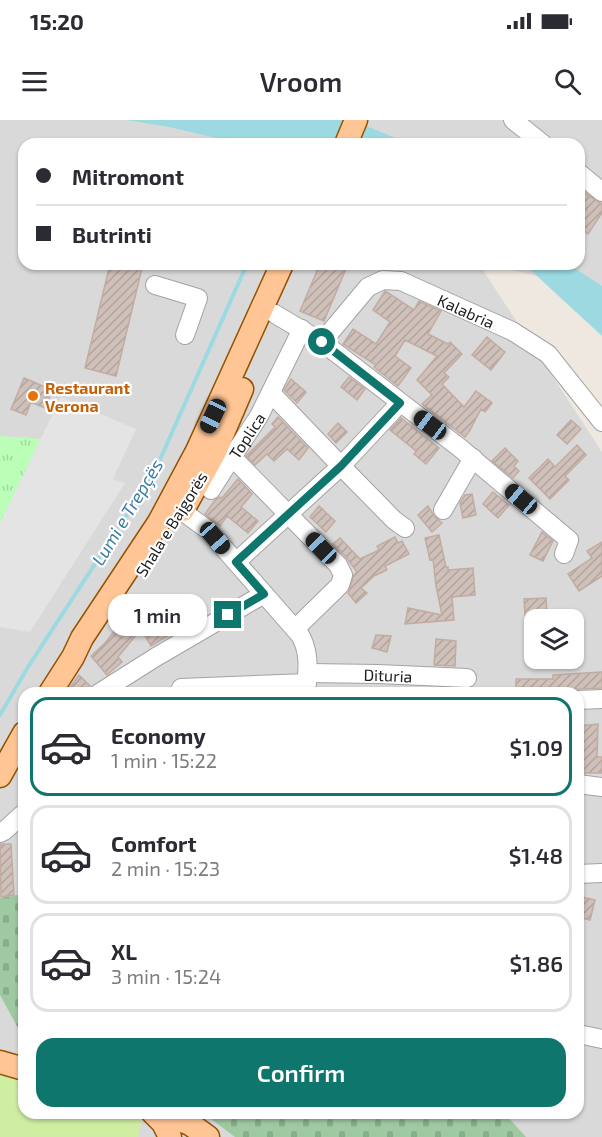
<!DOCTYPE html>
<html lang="en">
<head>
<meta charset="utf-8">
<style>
	:root { --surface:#fff; --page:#f2f2f3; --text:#2b2b33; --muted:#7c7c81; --line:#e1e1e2; --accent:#0f766e }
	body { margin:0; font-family:"Exo 2",sans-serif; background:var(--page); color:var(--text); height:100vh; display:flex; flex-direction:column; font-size:22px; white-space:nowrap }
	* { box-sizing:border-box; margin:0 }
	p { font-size:20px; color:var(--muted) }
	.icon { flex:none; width:33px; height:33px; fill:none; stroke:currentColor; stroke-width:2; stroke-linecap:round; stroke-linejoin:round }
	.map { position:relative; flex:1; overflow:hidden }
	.side { position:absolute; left:18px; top:567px; width:566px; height:432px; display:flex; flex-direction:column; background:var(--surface); border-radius:18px; box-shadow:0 2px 4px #0004 }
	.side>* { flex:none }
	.top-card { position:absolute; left:18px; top:18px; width:567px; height:132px; border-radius:18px; box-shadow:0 2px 4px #0004; display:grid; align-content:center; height:132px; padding:0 18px; background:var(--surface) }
	.controls { position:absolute; left:524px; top:489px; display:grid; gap:12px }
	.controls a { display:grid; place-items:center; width:60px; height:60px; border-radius:12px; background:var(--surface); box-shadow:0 2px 4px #0004; font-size:30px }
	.end { position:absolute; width:27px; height:27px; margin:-14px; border:8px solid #0f766e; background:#fff; box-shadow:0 0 0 3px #fff }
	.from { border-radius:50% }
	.bubble { position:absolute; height:42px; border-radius:18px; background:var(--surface); box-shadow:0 2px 4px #0004; font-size:20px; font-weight:600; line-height:42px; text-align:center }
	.car { position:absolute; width:18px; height:36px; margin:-18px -9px; border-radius:8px; box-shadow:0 0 4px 2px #0007; background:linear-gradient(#222 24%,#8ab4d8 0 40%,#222 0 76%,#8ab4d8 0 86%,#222 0) }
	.top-card b { display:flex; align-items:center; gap:21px; height:57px; font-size:22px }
	.top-card b+b { border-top:2px solid var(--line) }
	.top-card i { width:15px; height:15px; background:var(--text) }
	ul { padding:10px 0 0; list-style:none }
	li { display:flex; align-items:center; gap:18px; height:99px; margin:0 12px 9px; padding:0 6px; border:3px solid var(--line); border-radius:18px }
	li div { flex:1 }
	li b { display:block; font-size:22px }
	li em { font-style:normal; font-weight:600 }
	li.active { border-color:var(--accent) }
	li>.icon { width:54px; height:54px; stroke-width:1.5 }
	.cta { display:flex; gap:12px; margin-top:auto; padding:12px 18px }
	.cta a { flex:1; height:69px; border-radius:18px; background:var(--accent); color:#fff; font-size:24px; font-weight:600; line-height:69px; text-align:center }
	.status { display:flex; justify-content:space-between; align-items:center; height:42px; padding:0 30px; background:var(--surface); direction:ltr }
	.status svg { height:16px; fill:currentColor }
	header { display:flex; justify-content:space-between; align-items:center; height:78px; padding:0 18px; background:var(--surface); font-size:27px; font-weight:600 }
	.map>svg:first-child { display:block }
</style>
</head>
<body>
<div class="status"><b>15:20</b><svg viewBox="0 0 49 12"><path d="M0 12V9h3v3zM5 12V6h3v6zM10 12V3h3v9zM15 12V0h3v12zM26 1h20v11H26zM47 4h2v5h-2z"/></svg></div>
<header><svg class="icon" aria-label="menu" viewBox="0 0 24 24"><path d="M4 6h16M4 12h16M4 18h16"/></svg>Vroom<svg class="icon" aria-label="search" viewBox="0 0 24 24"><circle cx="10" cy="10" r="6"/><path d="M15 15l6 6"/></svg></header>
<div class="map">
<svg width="602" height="1017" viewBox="0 0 602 1017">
	<defs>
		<pattern id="cemetery-stones" width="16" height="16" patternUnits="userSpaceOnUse" patternTransform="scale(1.5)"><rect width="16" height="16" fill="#9fcaa1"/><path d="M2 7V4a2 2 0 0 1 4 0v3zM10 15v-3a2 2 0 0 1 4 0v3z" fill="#88ad8a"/></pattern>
		<pattern id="park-tufts" width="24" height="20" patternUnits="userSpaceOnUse" patternTransform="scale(1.5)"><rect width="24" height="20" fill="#bafeb8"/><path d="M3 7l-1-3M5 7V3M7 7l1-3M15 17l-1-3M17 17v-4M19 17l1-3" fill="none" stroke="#9fd99e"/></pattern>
		<pattern id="building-hatch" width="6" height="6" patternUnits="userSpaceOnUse" patternTransform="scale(1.5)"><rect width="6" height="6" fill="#cfc0b9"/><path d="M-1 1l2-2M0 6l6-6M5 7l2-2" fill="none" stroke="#b1a49e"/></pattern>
	</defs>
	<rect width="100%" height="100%" fill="#efe8e0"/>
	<!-- residential -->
	<path fill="#dad9d9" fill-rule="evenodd" d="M0,0H602V172L487,144H579V24H24V144H479L602,332V1017H0ZM534,500H573V538H534ZM24,573H578V993H24Z"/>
	<!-- grass -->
	<path fill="#d0eea1" d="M0,951L24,957V993H138L143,995L138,1017H0Z"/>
	<!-- cemetery -->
	<path fill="url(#cemetery-stones)" d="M24,774V919L0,875V778Z
		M203,993H504L526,1017H235Z"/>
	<!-- park -->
	<path fill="url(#park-tufts)" d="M0,316L41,319L0,403Z"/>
	<!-- parking -->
	<path fill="#e4e4e4" d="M61,277L136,309L113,359L125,363L30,512L0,507V403Z"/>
	<!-- water -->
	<path fill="#9cd9e1" d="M127,0H352L410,24H242L169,7Z
		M524,144H568L602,166V216Z"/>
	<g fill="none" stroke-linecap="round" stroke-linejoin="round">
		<!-- stream -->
		<path stroke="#9cd9e1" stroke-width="4" d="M0,595L28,547L154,353L247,144"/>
	</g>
	<!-- building -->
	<path fill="url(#building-hatch)" stroke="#c1aca2" stroke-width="1.5" d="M579,69L602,84V93L588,114L579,107Z
		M110,144H143L116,256L85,248Z
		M320,144H348L324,201L300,191Z
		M385,171L414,190L419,181L441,191L428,214L448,224L450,222L462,234L444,253L449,257L442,264L464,287L476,271L492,283L485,292L481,289L470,310L465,317L422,284L432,275L417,260L437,236L405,220L395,236L411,248L398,266L374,247L376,245L343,224L353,209L376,224L390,202L373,190Z
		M487,217L505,232L491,250L472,235Z
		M349,257L365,269L357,280L341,267Z
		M24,258L52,270L45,288L31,282L26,295L11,289Z
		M291,259L306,272L297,283L284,270Z
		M278,297L308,328L299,340L287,329L274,341L267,334L255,345L246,336L275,307L272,304Z
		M401,298L439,328L426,344L414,334L416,331L390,310Z
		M571,300L581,309L567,324L557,315Z
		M338,303L347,312L336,323L328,314Z
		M577,325L586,335L565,356L569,360L550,379L529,358L548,339L555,347Z
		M505,328L518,341L514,346L519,351L513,358L492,341Z
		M238,359L252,374L241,387L258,401L248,413L227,396L220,406L205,394L215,380L220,377L222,378Z
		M493,372L509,385L498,398L483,384Z
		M472,374L476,395L463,398L460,383L465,375Z
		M319,386L335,401L326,412L310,397Z
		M428,386L434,396L442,403L432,412L418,395Z
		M542,412L553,421L543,441L530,435Z
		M439,415L446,447H448V450L473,448L475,475L452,477L454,500L405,504L408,488L442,495L436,466L433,439L430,440L425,418Z
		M395,417L398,423L402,421L409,434L385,446L387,450L374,456L361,468L367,473L356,483L348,473L354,455L357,452L346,437L333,424L340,418L360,439L379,430L377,426Z
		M602,422V456L579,471L568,454L592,438L587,431Z
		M546,478L547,494L525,495L524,479Z
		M138,481L152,492L169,515L151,526L141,509L118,537L122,542L107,555L91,536L105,523Z
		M376,515L391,516L387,532L372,528Z
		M436,519L456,521L455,546L434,545Z
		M602,552V568L578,569L570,573H516V559H553V555Z
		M79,555L90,566L83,573H66Z
		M598,604L597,637H602V653H578V606Z
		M0,724H11L14,775L1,777Z
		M578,776L595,780L590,800L578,797Z"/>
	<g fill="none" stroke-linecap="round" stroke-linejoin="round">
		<!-- minor casing -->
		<g stroke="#a3a3a3" stroke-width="20">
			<g id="minor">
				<path d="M513,0L543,24"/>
				<path d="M579,53L602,72"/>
				<path d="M155,165L198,178L185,215"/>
				<path d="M275,194L322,222L460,328L569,420L564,434"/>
				<path id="s1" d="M322,222L368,167L383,160L401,161L512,211L548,234L602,302"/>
				<path d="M271,273L341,346L394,400L405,408"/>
				<path d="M211,370L232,337"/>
				<path d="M443,390L473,338"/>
				<path d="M182,391L208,410L300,515C311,534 307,552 306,573"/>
				<path d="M236,442L341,346L400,283"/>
				<path id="s2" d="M295,509L340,465L343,455L338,445L232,337L259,296L302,209"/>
				<path id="s3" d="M308,553L378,554L467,558"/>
				<path d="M181,568L307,563"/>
				<path d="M99,573L156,537L264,474"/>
				<path d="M578,580L602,579"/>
				<path d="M578,664L602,667"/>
				<path d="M0,713L4,711L24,693"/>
				<path d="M578,754L602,753"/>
				<path d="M578,914L602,919"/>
			</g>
		</g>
		<!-- major casing -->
		<g stroke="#945200" stroke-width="25">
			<path id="major" d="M346,24L356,0
				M183,390L215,332L242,269
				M50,573L73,537L82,518L159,402L197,331L282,144
				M0,656L24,613
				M0,942L24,949
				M153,993L163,1003L170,1017
				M161,993L190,1004L208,1017"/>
		</g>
		<!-- minor -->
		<use href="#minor" stroke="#fff" stroke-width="18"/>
		<!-- major -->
		<use href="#major" stroke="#ffc595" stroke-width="22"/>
	</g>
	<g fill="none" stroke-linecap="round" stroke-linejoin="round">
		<!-- route -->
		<path stroke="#0f766e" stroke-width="8" d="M228,495L264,474L236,442L341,346L400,283L322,222"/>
	</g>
	<!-- markers -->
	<circle fill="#e8710a" stroke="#fff" stroke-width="2" cx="33" cy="276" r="6"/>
	<g text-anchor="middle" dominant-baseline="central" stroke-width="4.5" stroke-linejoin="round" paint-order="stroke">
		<!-- street labels -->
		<g font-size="16" fill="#1c1c1c" stroke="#fff">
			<text stroke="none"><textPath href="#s1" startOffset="178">Kalabria</textPath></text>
			<text stroke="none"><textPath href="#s2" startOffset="262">Toplica</textPath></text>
			<text transform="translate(171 404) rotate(-58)">Shala e Bajgorës</text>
			<text stroke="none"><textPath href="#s3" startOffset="80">Dituria</textPath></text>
		</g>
		<!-- food labels -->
		<g font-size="16" font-weight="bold" fill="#c56008" stroke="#fff" text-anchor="start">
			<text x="45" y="267">Restaurant<tspan x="45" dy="18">Verona</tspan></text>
		</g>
		<!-- water labels -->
		<g font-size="18" font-style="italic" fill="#3b7ba4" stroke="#fff">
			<text transform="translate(127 392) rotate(-59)">Lumi e Trepçës</text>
		</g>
	</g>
</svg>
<div class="controls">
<a><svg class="icon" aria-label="layers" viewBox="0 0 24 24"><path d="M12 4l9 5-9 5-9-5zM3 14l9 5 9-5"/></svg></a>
</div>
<i class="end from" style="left:322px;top:222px"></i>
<i class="end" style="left:228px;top:495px"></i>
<div class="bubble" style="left:108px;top:474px;width:99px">1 min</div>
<i class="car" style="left:213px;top:296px;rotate:205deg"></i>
<i class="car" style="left:430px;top:305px;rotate:307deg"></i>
<i class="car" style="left:521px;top:379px;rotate:310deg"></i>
<i class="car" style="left:215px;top:418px;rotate:139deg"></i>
<i class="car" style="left:321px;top:428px;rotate:316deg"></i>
<div class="top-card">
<b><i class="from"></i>Mitromont</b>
<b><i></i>Butrinti</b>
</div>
<section class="side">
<ul>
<li class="active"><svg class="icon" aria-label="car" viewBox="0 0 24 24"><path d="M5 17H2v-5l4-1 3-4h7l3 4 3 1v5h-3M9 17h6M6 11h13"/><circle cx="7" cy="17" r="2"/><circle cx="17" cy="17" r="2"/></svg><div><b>Economy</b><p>1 min · 15:22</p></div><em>$1.09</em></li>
<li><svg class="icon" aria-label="car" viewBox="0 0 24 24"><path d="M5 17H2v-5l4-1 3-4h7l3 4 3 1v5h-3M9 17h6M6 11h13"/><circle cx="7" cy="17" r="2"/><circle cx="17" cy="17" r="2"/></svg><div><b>Comfort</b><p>2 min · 15:23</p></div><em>$1.48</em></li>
<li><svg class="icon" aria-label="car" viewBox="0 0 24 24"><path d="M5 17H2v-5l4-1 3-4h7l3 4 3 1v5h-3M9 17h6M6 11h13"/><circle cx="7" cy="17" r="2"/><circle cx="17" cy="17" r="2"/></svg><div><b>XL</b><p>3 min · 15:24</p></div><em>$1.86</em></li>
</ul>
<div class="cta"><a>Confirm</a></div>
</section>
</div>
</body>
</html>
